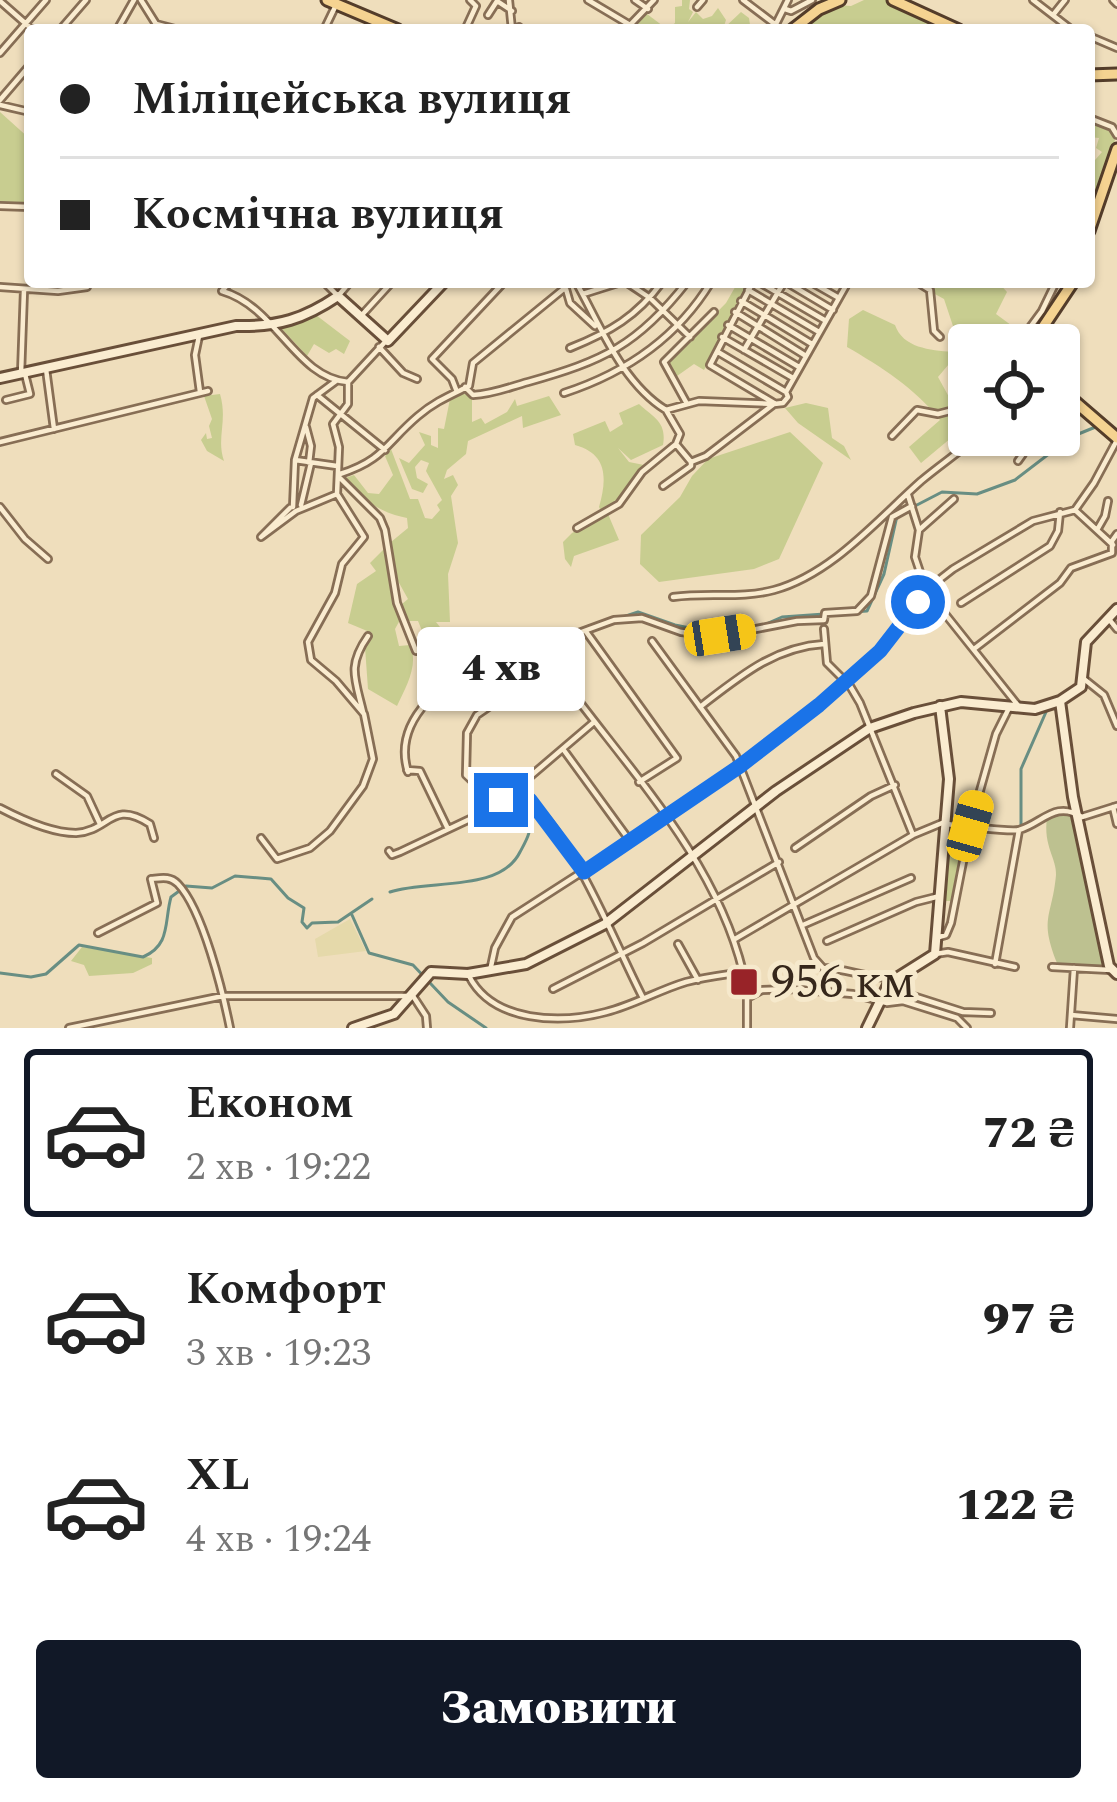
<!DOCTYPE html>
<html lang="uk">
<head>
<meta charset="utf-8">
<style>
	:root { --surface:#fff; --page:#f6f6f6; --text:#222; --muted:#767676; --line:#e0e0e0; --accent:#111827 }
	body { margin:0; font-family:Spectral,serif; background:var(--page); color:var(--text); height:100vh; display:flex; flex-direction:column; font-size:45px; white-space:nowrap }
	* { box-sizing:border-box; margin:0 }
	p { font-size:39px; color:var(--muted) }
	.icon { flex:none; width:66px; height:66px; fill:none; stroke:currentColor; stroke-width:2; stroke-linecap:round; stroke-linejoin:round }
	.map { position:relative; height:1028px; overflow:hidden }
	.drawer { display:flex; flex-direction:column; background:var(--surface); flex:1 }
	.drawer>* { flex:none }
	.banner { position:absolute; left:24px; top:24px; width:1071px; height:264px; border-radius:12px; box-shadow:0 3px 9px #0004; display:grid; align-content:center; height:264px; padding:0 36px; background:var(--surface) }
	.fabs { position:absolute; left:948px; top:324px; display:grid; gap:24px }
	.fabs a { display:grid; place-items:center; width:132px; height:132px; border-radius:12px; background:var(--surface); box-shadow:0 3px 9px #0004; font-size:60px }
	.end { position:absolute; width:54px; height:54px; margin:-27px; border:15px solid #1a73e8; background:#fff; box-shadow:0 0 0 6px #fff }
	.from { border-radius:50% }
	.bubble { position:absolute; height:84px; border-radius:12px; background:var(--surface); box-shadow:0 3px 9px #0004; font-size:39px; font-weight:800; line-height:84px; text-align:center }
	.car { position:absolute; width:36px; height:72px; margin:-36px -18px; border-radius:15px; box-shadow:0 0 9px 3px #0007; background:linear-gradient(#f5c518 24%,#345 0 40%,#f5c518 0 76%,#345 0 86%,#f5c518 0) }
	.banner b { display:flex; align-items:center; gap:42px; height:114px; font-size:45px }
	.banner b+b { border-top:3px solid var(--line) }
	.banner i { width:30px; height:30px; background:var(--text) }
	ul { padding:21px 0 0; list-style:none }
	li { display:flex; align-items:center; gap:36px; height:168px; margin:0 24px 18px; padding:0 12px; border:6px solid transparent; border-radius:12px }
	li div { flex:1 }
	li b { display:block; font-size:45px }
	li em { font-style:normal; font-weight:800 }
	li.on { border-color:var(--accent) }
	li>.icon { width:108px; height:108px; stroke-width:1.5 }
	.primary-button { display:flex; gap:24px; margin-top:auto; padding:24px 36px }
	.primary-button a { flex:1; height:138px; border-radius:12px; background:var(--accent); color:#fff; font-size:48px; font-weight:800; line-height:138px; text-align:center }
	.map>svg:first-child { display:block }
</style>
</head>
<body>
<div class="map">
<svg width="1117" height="1028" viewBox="0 0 1117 1028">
	<rect width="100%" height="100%" fill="#efdebc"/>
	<!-- farmland -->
	<path fill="#e5d9aa" d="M350,919L366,951L318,957L315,939Z"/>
	<!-- green -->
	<path fill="#c8cd90" d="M682,0H690L689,9L693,12L688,22L696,12L703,19L712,16L718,8L726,20L723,29L741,12L749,18L750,25L745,30H628L647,14L667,29L675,23V7L682,6Z
		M864,0H887L949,30H800L837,5L851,6Z
		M0,112L30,139V205L0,203Z
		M1089,120L1109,131L1115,140L1100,194H1089V167L1102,152L1096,148L1099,138L1089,137Z
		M738,282H755L704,370L694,364L677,376L667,363L726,303Z
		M998,282L1007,292L996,314L1023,334L1015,345H969V353L955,365L964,337L955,332L944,299L913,282Z
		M863,310L895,325C903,348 930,350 952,352L949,364L938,377L949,397L969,408V423L921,463L909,447L940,420C916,389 880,366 847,347L849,319Z
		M316,315L350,341L344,354L336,349L329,353L314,344L307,356L281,328L304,322Z
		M460,393L472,396V422L481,418L485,424L507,412L515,399L517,406L549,396L561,415L523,428L522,416L468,441L466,454L447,470L444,479L453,475L458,485L451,496L458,543L448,574L450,622H436L444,632L446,653L433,656L430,639L425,638L418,621H408L402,604L408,599L398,581L391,542L408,528L407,518C377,512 365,500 345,478L354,475L368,493L379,494L393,475L385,456L391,449L410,499H418L425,518L432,519L440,510L437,505L442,500L426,471L429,463L421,460L415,467L417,478L428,484L423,493L412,489L399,458L409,463L425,445L419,432L431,436V445L438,448V428L444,429L450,399Z
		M220,394C228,421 216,438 224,461L207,451L201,440L206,433L207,439L212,438L209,426L212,419L204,396Z
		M806,403L828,408L832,438L844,446L851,460L798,423L785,408Z
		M639,404C654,418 667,422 663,445L631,460L618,448L629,462L644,465L622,496L602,513L599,507C607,479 608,454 575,445L573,434L605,421L610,432L623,424L619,413Z
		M790,432L823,463L779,559L754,569L659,582L640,564L641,535L680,497L692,476L708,459Z
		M608,514L619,540L574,556L571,567L565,559L563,542L572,533Z
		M384,549C390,574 390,597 400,620L395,629L399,646L410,645C419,665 406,687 397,706L368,689L365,647L372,633L348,623L357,584L376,571L370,563Z
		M949,827L969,829L955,901H941Z
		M82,947L152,958V964L133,973L89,976L84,965L71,961Z"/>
	<!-- cemetery -->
	<path fill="#bdc190" d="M1066,812L1073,815L1105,966L1057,963C1039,917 1052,918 1056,875C1057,859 1043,846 1047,818Z"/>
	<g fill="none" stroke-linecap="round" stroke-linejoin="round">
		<!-- stream -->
		<path stroke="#688e83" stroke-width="3" d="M915,506L942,492L977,494L1015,480L1071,437L1098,426
			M498,699L557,639L638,612L675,625L709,632L762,626L782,617L867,611L884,574L897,516
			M468,726L480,710
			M464,762L465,741
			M1021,825V769L1046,712
			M390,892C428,879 500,893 520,852C527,839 532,832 529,816L514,803L486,800L478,789
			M352,915L369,953L413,965L448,1002L486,1028
			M0,973L31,977L46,974L79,945L143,957C171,945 164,922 171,897L186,886L212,888L235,876L271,879L288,898L304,908L302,922L307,928L312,923L338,922L372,899"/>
		<!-- street casing -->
		<g stroke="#876e55" stroke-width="10">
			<path id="street" d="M141,0L156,24L179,30
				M509,0L512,30
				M588,0L630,25L654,0
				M635,0L648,9
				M743,0L776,25
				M1033,0L1072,30
				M1113,0L1117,4
				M0,1L33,30
				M697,7L703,0
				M785,9L791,11L812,0
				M488,15L497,1L512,11
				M1053,15L1065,0
				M60,30L86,0
				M117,30L134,0
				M324,30L336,5
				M465,30L476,6L470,0
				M518,30L519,27
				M773,30L788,0
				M1089,36L1117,48
				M0,53L46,0
				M0,100L30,65
				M0,105L30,112
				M1089,118L1112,127L1117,135
				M0,206L30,207
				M230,282L222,291C277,307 296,378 348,382L385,342
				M324,282L338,296L350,282
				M576,282C600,325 622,383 666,410
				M626,282L650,298L690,337
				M753,282L710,365L774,403
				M759,282L826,321
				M786,282L833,310
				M811,282L839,298
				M917,282L930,290L934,331L940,337
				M0,287L58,291L87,287
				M566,289L570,303L595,326
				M748,290L819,332
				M583,294L621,282
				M741,301L812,344
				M735,312L806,356
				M361,316L392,282
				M728,325L799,367
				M199,336L195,355L200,392
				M722,337L793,378
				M956,345L954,367L969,396
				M1017,345L1042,311L1056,282
				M379,347L403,373L417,379
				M570,348C610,332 637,316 662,282
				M744,350L784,282
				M718,352L786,392
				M46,369L54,429
				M21,374L24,290
				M465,387L473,395C494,394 509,387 528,382C603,361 638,345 687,282
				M457,392L452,379L432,359L504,282
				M564,393C625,373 677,338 711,282
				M317,395L385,450
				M6,400L30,394L25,374
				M686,402L664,362L714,312
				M306,427L311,446L309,463
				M1013,435L1023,454L1018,461
				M892,436L917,410L938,414L969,406
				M0,442L208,391
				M295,460L337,466
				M691,462L676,444L680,434L666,410L699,401L774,404
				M340,474C384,460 386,443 418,416C434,402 451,395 469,386L473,363L566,287V282
				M339,477L380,518L385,530L397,603L416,651
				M663,486L691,466V462L706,456L774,404L783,403L788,397L786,392L848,282
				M908,495L919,530L915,557L926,590L1020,708
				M301,505L311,463
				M0,507L25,539L48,559
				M293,507L295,460L313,398L336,381
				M1075,510L1113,545
				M577,528L619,504L642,472L676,444
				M919,530L954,499
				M1097,530L1105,516L1108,501
				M261,537L296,511L337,494
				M261,537L290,508
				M673,597C708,592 740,599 774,590C832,574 877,520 921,481C940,465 961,451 979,435
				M961,603L1050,546L1058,531L1060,512
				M1108,618L1117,629
				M824,629L827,663L850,686L860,703L913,835
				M587,633L677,758L639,782
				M652,641L736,756L814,958L823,968C848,968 869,980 893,977
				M974,649L1060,583L1071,568L1112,553V541L1117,534
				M1084,679L1104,695L1117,726
				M700,707C739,677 774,647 824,644
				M363,712C355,678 347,666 368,636
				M563,749L630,841
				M407,770L420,771L448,829
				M408,772C390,715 452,678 492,653
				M56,774L87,796L100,824
				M512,792L594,722
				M501,800L488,796L466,775L467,733L477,715L522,684L565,638L614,620L642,618L681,632L720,636L797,621L824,620L825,613L857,611L871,596L892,517L912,506
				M1113,807L1117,824
				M0,808C21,819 52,833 76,833C110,831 111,799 150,824L154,838
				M261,838L277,859L310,848L330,831L363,786L373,759L364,714L336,681L311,660L308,642L335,593L342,564L364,537L337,494L339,447L333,424L348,404V382
				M795,848L871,796L895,785
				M389,851L392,855L400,852L489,810L507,796L523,794C575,837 612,938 643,998
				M803,925L911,878
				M98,933L157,903L151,879C162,878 170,876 178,884C203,910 223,993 230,1028
				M939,937L946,935L951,923L970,826L996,734L1010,706
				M735,939L913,835L942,823C949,825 1010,832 1019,830C1043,823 1055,800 1082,817L1117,806
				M827,941L916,902L940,896
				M678,944L698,980
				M935,954L948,952L1015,967
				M995,964L1019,830
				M1052,967L1111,970
				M490,971L495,948L512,917L666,818L819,705L881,651L926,590L953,569L1033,521L1075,510L1094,483L1117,440
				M469,976C493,1023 561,1024 606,1012C634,1005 659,990 686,982C705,977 724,975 743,972C714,853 621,762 552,665
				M553,989L643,943L779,862
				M411,993L426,1016L427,1028
				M913,996L963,1012L991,1013
				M1071,1015L1117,1019
				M69,1028L223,996H409
				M747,1028V998L762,990L790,989L853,994L887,1003L903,1001L957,1018L967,1028
				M1070,1028L1074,968"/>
		</g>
		<!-- secondary casing -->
		<g stroke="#694f39" stroke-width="14">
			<path id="secondary" d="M0,378L236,326C278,327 304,319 338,296L388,341L444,282
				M1060,701L1073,797L1109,966L1117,974
				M353,1028L394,1014L431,972L468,974L526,964L605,924L776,791L870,728L914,713L961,702L1035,709L1060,701L1081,687L1086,642L1117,609
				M867,1028L889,983L935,954L949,779L940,706"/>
		</g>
		<!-- primary casing -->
		<g stroke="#543d2a" stroke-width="15">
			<path id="primary" d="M327,0L398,30
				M893,0L959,30
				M792,30L819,9L840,0
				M1089,75L1117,74
				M1089,231L1117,149
				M1031,345L1073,282
				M1059,388L1117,438"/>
		</g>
		<!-- street -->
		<use href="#street" stroke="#faecd0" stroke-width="4.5"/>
		<!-- secondary -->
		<use href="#secondary" stroke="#faecd0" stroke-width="8"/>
		<!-- primary -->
		<use href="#primary" stroke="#f5d391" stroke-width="9"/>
	</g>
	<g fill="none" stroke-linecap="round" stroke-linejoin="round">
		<!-- route -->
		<path stroke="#1a73e8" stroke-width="15" d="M501,800L514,794L530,800L584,872L740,766L819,705L880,651L918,602"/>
	</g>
	<!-- markers -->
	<rect fill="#982328" stroke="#f6e9cc" stroke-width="4.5" x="729" y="967" width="30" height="30" rx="6"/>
	<g text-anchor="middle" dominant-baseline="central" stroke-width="10" stroke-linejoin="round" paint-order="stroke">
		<!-- poi labels -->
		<g font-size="48" fill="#36271b" stroke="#f6e9cc" text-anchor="start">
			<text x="771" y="982">956 км</text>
		</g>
	</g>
</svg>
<div class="fabs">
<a><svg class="icon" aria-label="locate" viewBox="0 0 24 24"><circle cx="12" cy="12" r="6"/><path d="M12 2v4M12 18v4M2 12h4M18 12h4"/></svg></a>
</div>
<i class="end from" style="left:918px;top:602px"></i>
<i class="end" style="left:501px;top:800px"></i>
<div class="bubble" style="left:417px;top:627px;width:168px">4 хв</div>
<i class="car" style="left:720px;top:635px;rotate:81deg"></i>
<i class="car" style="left:970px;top:826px;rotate:16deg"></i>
<div class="banner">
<b><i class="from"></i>Міліцейська вулиця</b>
<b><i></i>Космічна вулиця</b>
</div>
</div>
<section class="drawer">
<ul>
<li class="on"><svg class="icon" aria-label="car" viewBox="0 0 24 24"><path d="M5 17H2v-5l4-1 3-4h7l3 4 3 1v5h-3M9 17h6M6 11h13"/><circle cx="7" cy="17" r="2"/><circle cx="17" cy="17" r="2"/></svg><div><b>Економ</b><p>2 хв · 19:22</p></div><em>72 ₴</em></li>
<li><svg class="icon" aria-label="car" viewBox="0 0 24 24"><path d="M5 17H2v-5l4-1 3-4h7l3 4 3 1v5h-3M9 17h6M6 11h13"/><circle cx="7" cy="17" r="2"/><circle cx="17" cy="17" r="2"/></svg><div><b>Комфорт</b><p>3 хв · 19:23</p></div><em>97 ₴</em></li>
<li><svg class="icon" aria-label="car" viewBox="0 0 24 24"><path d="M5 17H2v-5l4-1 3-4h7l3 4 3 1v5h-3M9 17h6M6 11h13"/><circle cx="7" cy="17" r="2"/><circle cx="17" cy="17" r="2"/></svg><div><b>XL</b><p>4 хв · 19:24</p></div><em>122 ₴</em></li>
</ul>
<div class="primary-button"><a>Замовити</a></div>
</section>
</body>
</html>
